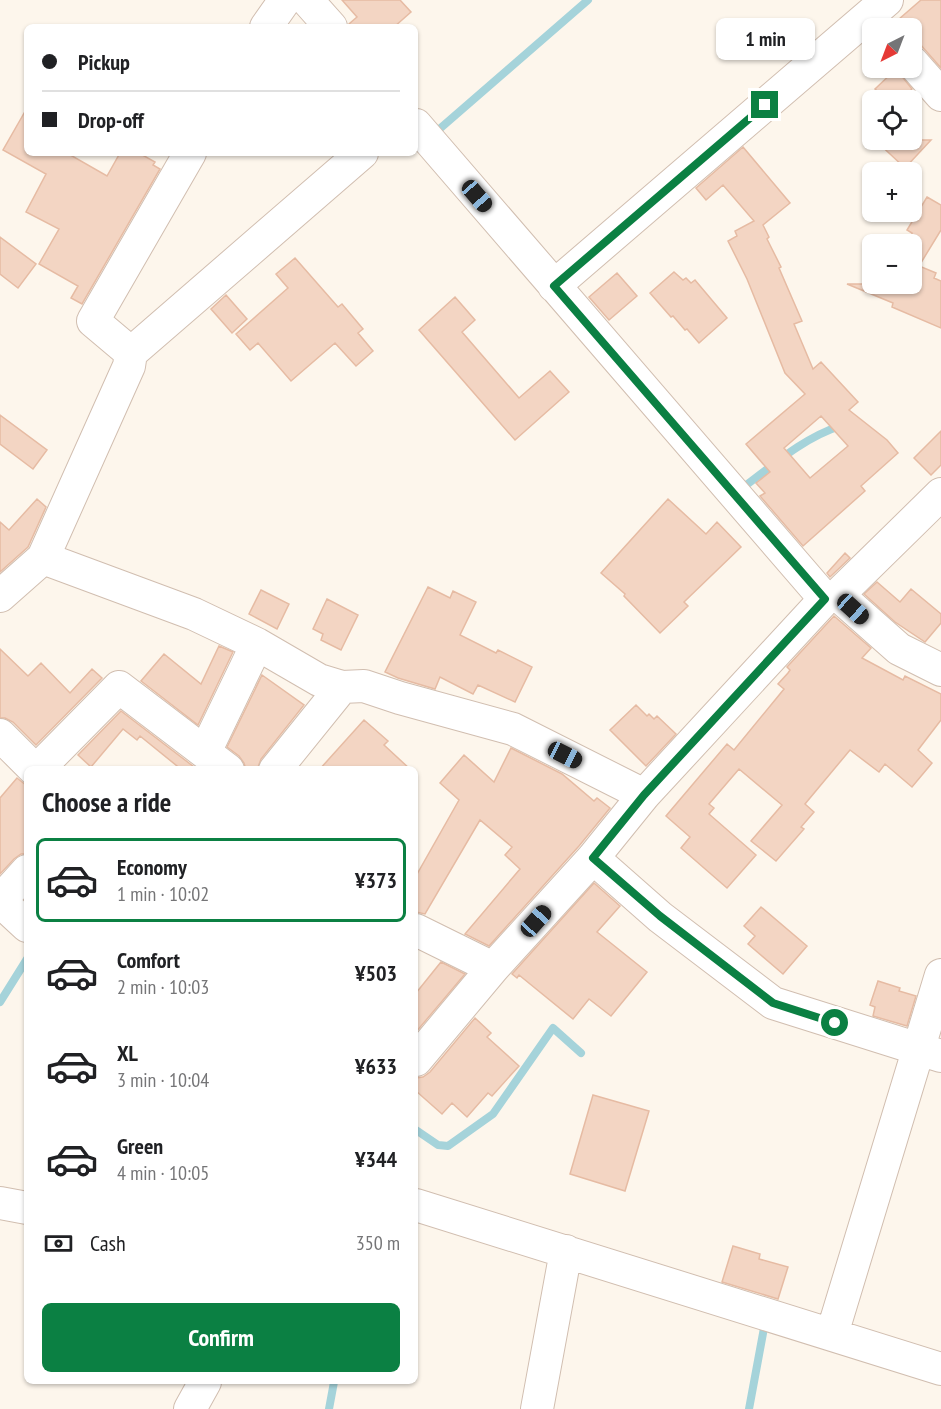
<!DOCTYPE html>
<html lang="en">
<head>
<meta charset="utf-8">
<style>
	:root { --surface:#fff; --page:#f6f6f6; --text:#202124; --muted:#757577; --line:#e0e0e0; --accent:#0b8043 }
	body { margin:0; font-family:"PT Sans Narrow",sans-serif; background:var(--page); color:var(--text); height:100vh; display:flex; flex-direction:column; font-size:22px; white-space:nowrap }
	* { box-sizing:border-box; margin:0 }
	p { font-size:20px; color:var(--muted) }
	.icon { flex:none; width:33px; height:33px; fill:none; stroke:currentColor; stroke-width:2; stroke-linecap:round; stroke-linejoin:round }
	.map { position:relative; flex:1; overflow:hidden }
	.sheet { position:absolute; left:24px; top:766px; width:394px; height:618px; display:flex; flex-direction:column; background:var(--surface); border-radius:9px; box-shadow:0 2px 4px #0004 }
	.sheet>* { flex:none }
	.banner { position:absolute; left:24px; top:24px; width:394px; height:132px; border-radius:9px; box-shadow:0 2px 4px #0004; display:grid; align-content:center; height:132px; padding:0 18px; background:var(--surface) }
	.needle { width:39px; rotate:222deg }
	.controls { position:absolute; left:862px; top:18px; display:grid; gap:12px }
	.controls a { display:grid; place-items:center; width:60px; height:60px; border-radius:9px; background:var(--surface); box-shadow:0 2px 4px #0004; font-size:30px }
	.end { position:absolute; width:27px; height:27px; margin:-14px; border:8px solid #0b8043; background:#fff; box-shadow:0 0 0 3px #fff }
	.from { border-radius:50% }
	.bubble { position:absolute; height:42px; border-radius:9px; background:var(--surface); box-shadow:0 2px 4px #0004; font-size:20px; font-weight:700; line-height:42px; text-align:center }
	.car { position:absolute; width:18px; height:36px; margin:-18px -9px; border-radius:8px; box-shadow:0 0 4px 2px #0007; background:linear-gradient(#222 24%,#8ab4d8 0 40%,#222 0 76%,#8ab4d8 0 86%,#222 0) }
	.banner b { display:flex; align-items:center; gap:21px; height:57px; font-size:22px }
	.banner b+b { border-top:2px solid var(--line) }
	.banner i { width:15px; height:15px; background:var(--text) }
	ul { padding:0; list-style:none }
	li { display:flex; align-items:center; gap:18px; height:84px; margin:0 12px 9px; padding:0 6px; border:3px solid transparent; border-radius:9px }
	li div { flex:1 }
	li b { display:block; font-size:22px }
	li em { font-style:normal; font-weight:700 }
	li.current { border-color:var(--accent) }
	li>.icon { width:54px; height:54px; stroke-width:1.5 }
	h2 { padding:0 18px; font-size:27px; line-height:72px }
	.pay { display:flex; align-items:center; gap:15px; height:66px; padding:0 18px; font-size:22px }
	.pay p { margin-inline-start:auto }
	.action { display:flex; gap:12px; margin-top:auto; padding:12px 18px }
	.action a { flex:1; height:69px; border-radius:9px; background:var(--accent); color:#fff; font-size:24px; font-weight:700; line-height:69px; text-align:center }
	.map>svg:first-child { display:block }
</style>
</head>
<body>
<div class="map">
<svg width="941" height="1409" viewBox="0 0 941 1409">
	<rect width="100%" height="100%" fill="#fdf6ec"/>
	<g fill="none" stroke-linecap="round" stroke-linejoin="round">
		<!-- stream -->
		<path stroke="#a5d3da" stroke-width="8" d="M436,132L588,0
			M741,489C772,466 803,438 840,426
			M0,1002L27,959
			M416,1130L438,1145L448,1146L493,1114L553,1028L581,1053
			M329,1409L334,1382
			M749,1409L764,1328"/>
	</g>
	<!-- building -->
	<path fill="#f3d5c3" stroke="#e6bba3" stroke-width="1.5" fill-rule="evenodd" d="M342,0H400L411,12L394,27H348L349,24L357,17Z
		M921,0H941V68L912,35V28H907L899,19Z
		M896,69L912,89L901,100H887L875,89Z
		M27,108V153H67L107,176L120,153H139L155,162L153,165L160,169L82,304L71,298L78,286L39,264L59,229L26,212L46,174L3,150Z
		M875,140H931L905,168Z
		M743,147L790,203L763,225L769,237L767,239L781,267L779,268L802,321L794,324L813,369L821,362L858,402L849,410L887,440L898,453L861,486L865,491L803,546L760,496L765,493L756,483L770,472L746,444L805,394L785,373L747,279L728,241L737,236L735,231L754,221L723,185L706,200L696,188ZM821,416L848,446L810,478L784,448Z
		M927,197L941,205V230L919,266L936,273L934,278L941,281V328L892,307L893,303L847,284H912V233L907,230Z
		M0,237L36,264L18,288L0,274Z
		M295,258L338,307L342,304L363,329L358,333L373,351L356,366L335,343L291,381L258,343L250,350L236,334L288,288L276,274Z
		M674,272L683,280L686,278L691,283L695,280L727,318L699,343L687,329L685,330L673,316L671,317L650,293Z
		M617,273L637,296L609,320L589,297Z
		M226,295L247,319L232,333L211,309Z
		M455,297L475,320L462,332L519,398L550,371L569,392L515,440L419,330Z
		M0,415L47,450L33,469L0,444Z
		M941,431V465L931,475L914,458Z
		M37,499L46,507L28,547L0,572V522L9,530Z
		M668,499L706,534L717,522L741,547L684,602L688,606L660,633L624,596L625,594L601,573Z
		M845,553L850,558L830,577L827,573Z
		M877,582L900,602L911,589L941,614V623L925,642L895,622L864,594Z
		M428,587L450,598L453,591L476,602L460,635L496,653L498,650L532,667L515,702L478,685L473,694L440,677L435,689L398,678L385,672Z
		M261,590L289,604L277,629L249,614Z
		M327,599L358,615L341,650L321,640L323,634L313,629Z
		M834,616L871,648L862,658L903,680L905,676L941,694V720L918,750L932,763L912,787L885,764L879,772L850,750L805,804L814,812L801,827L804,829L776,861L751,841L782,805L739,769L709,804L714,808L709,814L756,855L727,888L681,848L690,837L666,816L727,744L734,750L784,689L778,684L788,673L790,670L787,667Z
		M219,646L233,652L198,725L141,681L164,654L201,684Z
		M0,649L28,676L41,663L70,693L92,669L102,678L36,745L13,722L5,718H0Z
		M262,675L304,705L261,759L257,770H246L244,763L239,756L227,747Z
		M636,705L647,716L649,714L654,719L657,716L676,734L646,766L610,730Z
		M121,711L198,770H182L140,736L137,740L123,729L91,767L78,755Z
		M364,720L388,741L384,745L411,770H319Z
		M511,748L562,774L594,801L597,798L610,808L579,846L489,946L465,934L520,869L505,855L512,847L480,820L425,914L416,912V876L459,800L440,783L464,755L494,782Z
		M17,778L27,786V854H21L14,859L0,874V798Z
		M594,883L620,906L597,932L647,972L611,1016L589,999L573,1019L519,975L517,978L512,974Z
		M761,907L807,946L783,974L748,944L755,936L744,926Z
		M441,962L465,974L416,1032V993Z
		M878,981L900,988L899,991L916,996L907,1026L873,1016L875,1007L870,1005Z
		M475,1018L491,1033L487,1037L519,1066L492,1096L488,1093L467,1117L452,1103L442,1114L416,1091V1078L423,1077L430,1072Z
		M593,1095L649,1111L625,1191L570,1174Z
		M733,1246L760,1254L759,1259L788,1267L778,1299L722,1282Z"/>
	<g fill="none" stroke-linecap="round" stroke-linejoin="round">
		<!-- minor casing -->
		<g stroke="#d1beb0" stroke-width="34">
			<path id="minor" d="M307,0L331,27
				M266,27L285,0
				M912,62L941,95
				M416,125L825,599
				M554,286L887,0
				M131,353L362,153
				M43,558L194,614L257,644L319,680L342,687L364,686L400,698L513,729L644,795
				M838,595L899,649L941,670
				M0,596L43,558L129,366L131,353L93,321L190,153
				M0,735L35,770
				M205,752L257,644
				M37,770L119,687L228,770
				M275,770L342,687
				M593,858L660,917L773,1003L941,1056
				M0,901L27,871
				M0,901L27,926
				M416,930L493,968
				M416,1060L493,968L593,858L644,795L825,599L838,595L941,494
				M0,1203L27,1208
				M416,1205L941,1369
				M832,1334L941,975
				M190,1409L205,1382
				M537,1409L566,1251"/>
		</g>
		<!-- minor -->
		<use href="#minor" stroke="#fff" stroke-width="32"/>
	</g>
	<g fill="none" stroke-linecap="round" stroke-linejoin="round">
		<!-- route -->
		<path stroke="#0b8043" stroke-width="8" d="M765,105L554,286L825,599L644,795L593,858L660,916L773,1003L835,1023"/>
	</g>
</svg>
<div class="controls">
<a><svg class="needle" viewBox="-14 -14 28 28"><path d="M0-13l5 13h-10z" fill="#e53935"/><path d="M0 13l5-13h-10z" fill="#757577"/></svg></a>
<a><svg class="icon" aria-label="locate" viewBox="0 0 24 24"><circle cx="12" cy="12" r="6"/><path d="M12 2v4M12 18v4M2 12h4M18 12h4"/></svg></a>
<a>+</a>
<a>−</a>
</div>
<i class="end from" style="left:835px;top:1023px"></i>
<i class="end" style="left:765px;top:105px"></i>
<div class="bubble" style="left:716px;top:18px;width:99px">1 min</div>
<i class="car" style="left:477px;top:196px;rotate:139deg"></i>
<i class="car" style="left:853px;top:609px;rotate:132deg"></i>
<i class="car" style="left:565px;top:755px;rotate:117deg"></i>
<i class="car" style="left:536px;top:921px;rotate:42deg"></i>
<div class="banner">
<b><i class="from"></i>Pickup</b>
<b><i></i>Drop-off</b>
</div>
<section class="sheet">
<h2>Choose a ride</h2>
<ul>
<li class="current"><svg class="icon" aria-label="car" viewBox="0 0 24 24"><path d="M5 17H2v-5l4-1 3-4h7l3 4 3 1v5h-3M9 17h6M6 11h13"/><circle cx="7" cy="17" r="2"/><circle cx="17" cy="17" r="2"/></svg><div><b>Economy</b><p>1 min · 10:02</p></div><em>¥373</em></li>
<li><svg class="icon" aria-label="car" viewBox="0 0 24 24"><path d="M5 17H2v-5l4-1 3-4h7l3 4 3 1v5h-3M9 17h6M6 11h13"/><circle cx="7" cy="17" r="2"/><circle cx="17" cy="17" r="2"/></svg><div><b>Comfort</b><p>2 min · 10:03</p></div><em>¥503</em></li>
<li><svg class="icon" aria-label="car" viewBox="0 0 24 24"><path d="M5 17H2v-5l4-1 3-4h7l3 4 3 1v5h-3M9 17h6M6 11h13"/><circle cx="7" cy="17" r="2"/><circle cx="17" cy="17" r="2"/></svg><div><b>XL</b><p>3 min · 10:04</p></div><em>¥633</em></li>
<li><svg class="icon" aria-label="car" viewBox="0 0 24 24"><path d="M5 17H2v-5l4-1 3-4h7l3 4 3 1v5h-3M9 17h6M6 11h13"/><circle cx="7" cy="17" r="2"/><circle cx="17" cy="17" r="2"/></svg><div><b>Green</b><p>4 min · 10:05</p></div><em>¥344</em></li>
</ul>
<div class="pay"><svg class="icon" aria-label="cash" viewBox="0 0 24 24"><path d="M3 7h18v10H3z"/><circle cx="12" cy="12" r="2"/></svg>Cash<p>350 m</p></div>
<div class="action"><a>Confirm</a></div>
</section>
</div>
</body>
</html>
